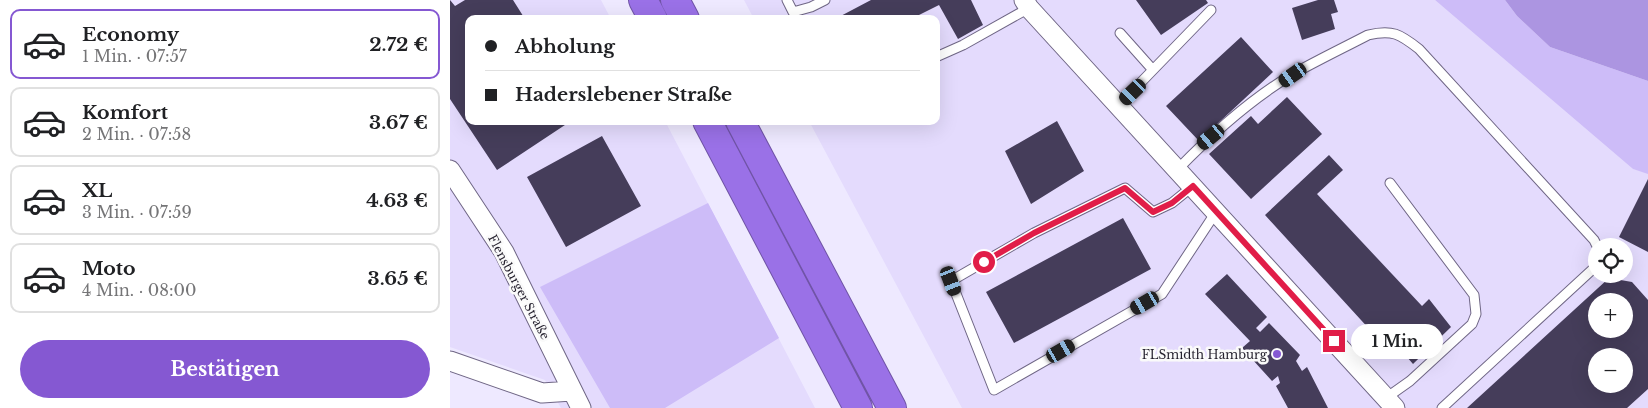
<!DOCTYPE html>
<html lang="de">
<head>
<meta charset="utf-8">
<style>
	:root { --surface:#fff; --page:#f6f6f6; --text:#202124; --muted:#757577; --line:#e0e0e0; --accent:#8558d2 }
	body { margin:0; font-family:"Libre Baskerville",serif; background:var(--page); color:var(--text); height:100vh; display:flex; flex-direction:column; font-size:19px; white-space:nowrap }
	* { box-sizing:border-box; margin:0 }
	p { font-size:16px; color:var(--muted) }
	.icon { flex:none; width:28px; height:28px; fill:none; stroke:currentColor; stroke-width:2; stroke-linecap:round; stroke-linejoin:round }
	.map { position:relative; flex:1; overflow:hidden }
	.details { display:flex; flex-direction:column; background:var(--surface); width:450px }
	.details>* { flex:none }
	.banner { position:absolute; left:15px; top:15px; width:475px; height:110px; border-radius:10px; box-shadow:0 5px 20px #0002; display:grid; align-content:center; height:110px; padding:0 20px; background:var(--surface) }
	.controls { position:absolute; left:1138px; top:238px; display:grid; gap:10px }
	.controls a { display:grid; place-items:center; width:45px; height:45px; border-radius:50%; background:var(--surface); box-shadow:0 5px 20px #0002; font-size:25px }
	.end { position:absolute; width:22px; height:22px; margin:-11px; border:6px solid #e11d48; background:#fff; box-shadow:0 0 0 2px #fff }
	.from { border-radius:50% }
	.bubble { position:absolute; height:35px; border-radius:18px; background:var(--surface); box-shadow:0 5px 20px #0002; font-size:16px; font-weight:700; line-height:35px; text-align:center }
	.car { position:absolute; width:15px; height:30px; margin:-15px -8px; border-radius:6px; box-shadow:0 0 4px 1px #0007; background:linear-gradient(#222 24%,#8ab4d8 0 40%,#222 0 76%,#8ab4d8 0 86%,#222 0) }
	.banner b { display:flex; align-items:center; gap:18px; height:48px; font-size:19px }
	.banner b+b { border-top:1px solid var(--line) }
	.banner i { width:12px; height:12px; background:var(--text) }
	ul { padding:9px 0 0; list-style:none }
	li { display:flex; align-items:center; gap:15px; height:70px; margin:0 10px 8px; padding:0 10px; border:2px solid var(--line); border-radius:10px }
	li div { flex:1 }
	li b { display:block; font-size:19px }
	li em { font-style:normal; font-weight:700 }
	li.selected { border-color:var(--accent) }
	li>.icon { width:45px; height:45px; stroke-width:1.5 }
	.action { display:flex; gap:10px; margin-top:auto; padding:10px 20px }
	.action a { flex:1; height:58px; border-radius:30px; background:var(--accent); color:#fff; font-size:20px; font-weight:700; line-height:58px; text-align:center }
	main { display:flex; flex:1; min-height:0 }
	.map>svg:first-child { display:block }
</style>
</head>
<body>
<main>
<section class="details">
<ul>
<li class="selected"><svg class="icon" aria-label="car" viewBox="0 0 24 24"><path d="M5 17H2v-5l4-1 3-4h7l3 4 3 1v5h-3M9 17h6M6 11h13"/><circle cx="7" cy="17" r="2"/><circle cx="17" cy="17" r="2"/></svg><div><b>Economy</b><p>1 Min. · 07:57</p></div><em>2.72 €</em></li>
<li><svg class="icon" aria-label="car" viewBox="0 0 24 24"><path d="M5 17H2v-5l4-1 3-4h7l3 4 3 1v5h-3M9 17h6M6 11h13"/><circle cx="7" cy="17" r="2"/><circle cx="17" cy="17" r="2"/></svg><div><b>Komfort</b><p>2 Min. · 07:58</p></div><em>3.67 €</em></li>
<li><svg class="icon" aria-label="car" viewBox="0 0 24 24"><path d="M5 17H2v-5l4-1 3-4h7l3 4 3 1v5h-3M9 17h6M6 11h13"/><circle cx="7" cy="17" r="2"/><circle cx="17" cy="17" r="2"/></svg><div><b>XL</b><p>3 Min. · 07:59</p></div><em>4.63 €</em></li>
<li><svg class="icon" aria-label="car" viewBox="0 0 24 24"><path d="M5 17H2v-5l4-1 3-4h7l3 4 3 1v5h-3M9 17h6M6 11h13"/><circle cx="7" cy="17" r="2"/><circle cx="17" cy="17" r="2"/></svg><div><b>Moto</b><p>4 Min. · 08:00</p></div><em>3.65 €</em></li>
</ul>
<div class="action"><a>Bestätigen</a></div>
</section>
<div class="map">
<svg width="1198" height="408" viewBox="0 0 1198 408">
	<rect width="100%" height="100%" fill="#eee9ff"/>
	<!-- built -->
	<path fill="#e4dbfd" fill-rule="evenodd" d="M0,0H151L161,19H19V121H215L365,408H111L95,380L0,347Z
		M294,0H985L1183,169L1198,173V408H512L359,121H486V19H304ZM1146,246H1174V274H1146ZM1146,301H1174V329H1146ZM1146,356H1174V384H1146Z"/>
	<!-- green -->
	<path fill="#cdbcf8" d="M985,0H1055L1067,16L1100,47L1198,81V174L1183,169Z
		M258,203L329,338L215,408H160L90,287Z"/>
	<!-- water -->
	<path fill="#ac95e1" d="M1055,0H1198V81L1100,47L1067,16Z"/>
	<!-- building -->
	<path fill="#453d5a" fill-rule="evenodd" d="M0,0L5,6L15,0H63L75,19H19V121H121L47,170L0,99Z
		M421,0H521L533,25L508,39L489,5L469,15L472,19H385Z
		M686,0H756L758,3L711,35Z
		M868,0H884L888,12L881,14L885,29L852,40L842,8Z
		M791,37L823,72L749,141L716,106Z
		M837,97L872,134L801,199L759,154L801,116L808,124Z
		M607,121L634,171L581,204L555,151Z
		M152,136L191,206L116,247L77,177Z
		M879,155L893,170L867,194L972,306L979,299L1001,327L963,364L938,335L932,343L815,215Z
		M1198,179V252L1169,237Z
		M673,218L701,269L564,343L536,292Z
		M777,274L817,317L806,328L810,332L819,323L850,355L846,361L852,371L857,367L878,408H838L826,386L830,383L828,376L822,381L792,348L800,341L755,294Z
		M1159,278L1182,282L1198,300V389L1177,408H1017ZM1146,301H1174V329H1146ZM1146,356H1174V384H1146Z"/>
	<g fill="none" stroke-linecap="round" stroke-linejoin="round">
		<!-- service casing -->
		<g stroke="#6f6685" stroke-width="11">
			<path id="service" d="M337,0L343,12L361,7L375,0
				M670,33L703,70
				M486,57L513,45L579,8
				M668,106L761,10
				M728,169C762,134 801,99 843,74C868,60 893,48 918,35C942,29 950,34 969,49L1144,240L1147,246
				M743,186L722,203L703,212L675,188L584,233L501,281L544,390L712,294L766,212
				M936,398L960,381L1022,324L1026,314L1024,295L940,183
				M992,408L1144,268L1146,265"/>
		</g>
		<!-- minor casing -->
		<g stroke="#6f6685" stroke-width="21">
			<path id="minor" d="M574,0L579,8L945,408
				M0,170L54,252L131,408
				M0,361L92,393L122,391"/>
		</g>
		<!-- motorway casing -->
		<g stroke="#7054a6" stroke-width="30">
			<path id="motorway" d="M193,0L203,19
				M225,0L235,19
				M257,121L408,408
				M290,121L442,408"/>
		</g>
		<!-- service -->
		<use href="#service" stroke="#fff" stroke-width="9"/>
		<!-- minor -->
		<use href="#minor" stroke="#fff" stroke-width="19"/>
		<!-- motorway -->
		<use href="#motorway" stroke="#9a71e7" stroke-width="28"/>
	</g>
	<g fill="none" stroke-linecap="round" stroke-linejoin="round">
		<!-- route -->
		<path stroke="#e11d48" stroke-width="6" d="M534,262L584,233L675,188L703,212L722,203L743,186L884,341"/>
	</g>
	<!-- markers -->
	<circle fill="#8558d2" stroke="#fafafa" stroke-width="2" cx="827" cy="354" r="5"/>
	<g text-anchor="middle" dominant-baseline="central" stroke-width="5" stroke-linejoin="round" paint-order="stroke">
		<!-- street labels -->
		<g font-size="12" fill="#231f2c" stroke="#fafafa">
			<text transform="translate(69 287) rotate(62)">Flensburger Straße</text>
		</g>
		<!-- poi labels -->
		<g font-size="12" fill="#231f2c" stroke="#fafafa" text-anchor="end">
			<text x="817" y="354">FLSmidth Hamburg</text>
		</g>
	</g>
</svg>
<div class="controls">
<a><svg class="icon" aria-label="locate" viewBox="0 0 24 24"><circle cx="12" cy="12" r="6"/><path d="M12 2v4M12 18v4M2 12h4M18 12h4"/></svg></a>
<a>+</a>
<a>−</a>
</div>
<i class="end from" style="left:534px;top:262px"></i>
<i class="end" style="left:884px;top:341px"></i>
<div class="bubble" style="left:901px;top:324px;width:92px">1 Min.</div>
<i class="car" style="left:843px;top:75px;rotate:235deg"></i>
<i class="car" style="left:683px;top:92px;rotate:226deg"></i>
<i class="car" style="left:761px;top:137px;rotate:230deg"></i>
<i class="car" style="left:501px;top:281px;rotate:159deg"></i>
<i class="car" style="left:695px;top:303px;rotate:240deg"></i>
<i class="car" style="left:611px;top:351px;rotate:60deg"></i>
<div class="banner">
<b><i class="from"></i>Abholung</b>
<b><i></i>Haderslebener Straße</b>
</div>
</div>
</main>
</body>
</html>
